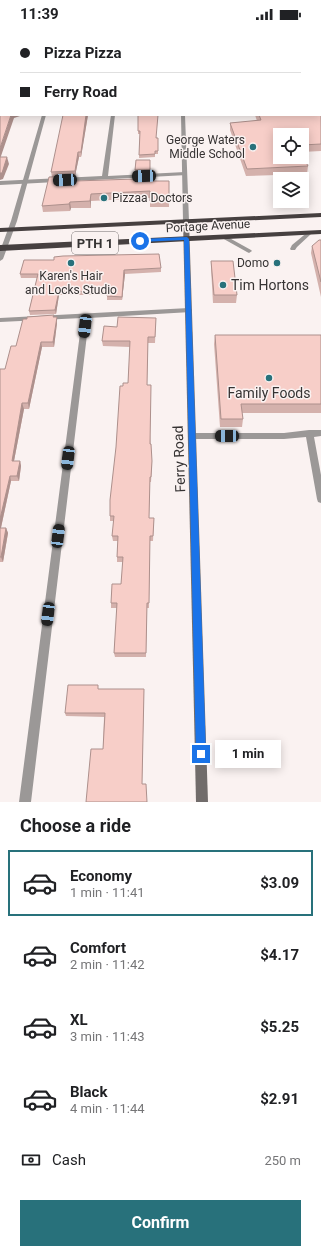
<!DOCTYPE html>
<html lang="en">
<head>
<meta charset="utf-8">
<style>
	:root { --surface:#fff; --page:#f6f6f6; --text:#202124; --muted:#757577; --line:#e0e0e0; --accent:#28717b }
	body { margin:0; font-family:Roboto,sans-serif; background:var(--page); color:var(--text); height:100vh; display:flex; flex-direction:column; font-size:15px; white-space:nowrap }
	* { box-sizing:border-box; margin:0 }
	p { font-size:13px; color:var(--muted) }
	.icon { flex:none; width:22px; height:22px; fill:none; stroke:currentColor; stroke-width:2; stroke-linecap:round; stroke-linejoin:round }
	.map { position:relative; height:774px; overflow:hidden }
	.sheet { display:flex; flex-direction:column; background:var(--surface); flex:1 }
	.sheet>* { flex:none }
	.hud { position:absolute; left:0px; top:0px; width:321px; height:88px; box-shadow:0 2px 10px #0003; display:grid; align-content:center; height:88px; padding:0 20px; background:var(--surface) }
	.buttons { position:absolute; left:273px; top:100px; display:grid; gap:8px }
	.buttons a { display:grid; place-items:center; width:36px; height:36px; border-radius:0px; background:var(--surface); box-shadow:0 2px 10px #0003; font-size:20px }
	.end { position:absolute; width:18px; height:18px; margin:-9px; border:5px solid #1a73e8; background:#fff; box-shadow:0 0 0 2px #fff }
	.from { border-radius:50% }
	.bubble { position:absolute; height:28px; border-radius:0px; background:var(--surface); box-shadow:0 2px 10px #0003; font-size:13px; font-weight:700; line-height:28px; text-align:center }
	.car { position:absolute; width:12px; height:24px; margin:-12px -6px; border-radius:5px; box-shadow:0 0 3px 1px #0007; background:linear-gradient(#222 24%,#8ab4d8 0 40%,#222 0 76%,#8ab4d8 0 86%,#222 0) }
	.hud b { display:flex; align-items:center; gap:14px; height:38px; font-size:15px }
	.hud b+b { border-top:1px solid var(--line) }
	.hud i { width:10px; height:10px; background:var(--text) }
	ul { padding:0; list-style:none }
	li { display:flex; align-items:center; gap:12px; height:66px; margin:0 8px 6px; padding:0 12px; border:2px solid transparent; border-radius:0px }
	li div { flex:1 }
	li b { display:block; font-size:15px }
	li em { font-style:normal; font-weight:700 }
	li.current { border-color:var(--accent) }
	li>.icon { width:36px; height:36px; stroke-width:1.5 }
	h2 { padding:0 20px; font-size:18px; line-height:48px }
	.pay { display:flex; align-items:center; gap:10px; height:44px; padding:0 20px; font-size:15px }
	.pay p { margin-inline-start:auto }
	.cta { display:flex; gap:8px; margin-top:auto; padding:8px 20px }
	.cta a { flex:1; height:46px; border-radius:0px; background:var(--accent); color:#fff; font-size:16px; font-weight:700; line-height:46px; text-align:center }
	.status { display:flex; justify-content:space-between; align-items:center; height:28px; padding:0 20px; background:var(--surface); direction:ltr }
	.status svg { height:11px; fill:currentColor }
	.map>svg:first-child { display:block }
</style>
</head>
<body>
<div class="status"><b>11:39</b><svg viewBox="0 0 49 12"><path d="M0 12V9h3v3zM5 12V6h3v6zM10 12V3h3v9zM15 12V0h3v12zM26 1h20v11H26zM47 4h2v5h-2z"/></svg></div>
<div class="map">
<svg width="321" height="774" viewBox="0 0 321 774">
	<rect width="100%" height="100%" fill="#faf2f1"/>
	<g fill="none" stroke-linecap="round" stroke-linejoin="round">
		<!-- service -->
		<path fill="#9b9897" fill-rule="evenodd" d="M10,0H14V1H10Z
			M122,0H126V1H122Z
			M111,87H115L108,148L185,144L187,145V147L0,157V153L102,148Z
			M309,203L312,205L311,206L297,219L295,222H291L290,221L292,217Z
			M224,207L251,222L252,223L249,225L247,224L222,210L221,209Z
			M189,280L192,282L191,284L89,290L31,774H19L82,290L0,294V290Z
			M309,402H321V408L314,409L321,447V475L318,474L317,471L306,409L284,411H193L190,410L189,408L190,406L193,405H284Z"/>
		<!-- minor -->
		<path fill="#9b9897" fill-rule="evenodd" d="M66,0H70V1H66Z
			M179,0H183V1H179Z
			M42,87H46L17,193L3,231L0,233V223L11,193Z
			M181,87H185L189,193L186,195L183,193Z"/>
		<!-- secondary -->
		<path fill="#716c6b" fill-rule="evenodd" d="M186,191L189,193L208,774H196L183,193Z"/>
		<!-- trunk -->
		<path fill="#464040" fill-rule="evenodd" d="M321,185V189L0,204V200Z
			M321,202V206L0,223V217Z"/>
	</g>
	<!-- wall -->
	<path fill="#d4b1ac" d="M321,61V123L302,124V107H280L308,138L307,146L246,148L230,102V95L257,93L255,87H320Z
		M88,87L81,129H79L75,148L52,149L51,144Z
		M138,87L157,110H158V126H155V129L139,130L140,106H138Z
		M136,132H150V150L152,153H169V179H150V170L91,173V180H71L70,183L43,184L42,178L74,151L76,153L135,151Z
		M321,212V269L311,225L312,218Z
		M211,233L237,267L236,275H213L211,240Z
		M161,240V244L125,246L122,272H107V267H59L56,286L30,287L29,283L37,250H21L20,246Z
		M54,289H57V295L54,319H42L29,381H24L14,433H20L21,438L19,453H11L1,500H6L8,505L3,534H0V343L5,341L16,318Z
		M156,290L155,315H148L147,357L152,439L151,454H150L149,490H154L153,513H150L149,580H147L146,629H115L114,625L117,580H111V575L121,556L123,534H117V529L118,513H113L112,508L114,493H110V488L123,358L128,355L130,319L103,318L102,313L117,299Z
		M215,307H321V385H242L243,391L242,399H220L214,316Z
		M99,661H144L142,756L147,774H86L103,721L104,689L66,688L65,685Z"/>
	<!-- shaded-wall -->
	<path fill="#ad908c" d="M11,87H20V88L14,90L0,131V120Z
		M86,87H88L81,129V124Z
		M78,124L79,129L75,148V143Z
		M7,129L9,136L3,151L0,152V145Z
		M91,166V180L90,173Z
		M70,174L71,180L70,183L69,176Z
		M124,242L125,246L122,272V269Z
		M59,263V267L56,286L55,282Z
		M57,289V295L54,319L53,314Z
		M41,314L42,319L29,381L28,375Z
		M22,375L24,381L13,438L12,433Z
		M20,433L21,438L19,453L17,448Z
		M10,448L11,453L0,504V491Z
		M6,500L8,505L3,534L1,529Z"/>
	<!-- building -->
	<path fill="#f7cec8" stroke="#ad908c" d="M28,0H47V1H27Z
		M84,0H105L104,1H84Z
		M253,0H284L285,1H253Z
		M320,61H321V116L302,117V107H280V129H302V127L308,138L247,141L230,95L261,92L259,87H320Z
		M1,66V87H11L0,120V69Z
		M63,87H86L81,124H78L75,143L51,144Z
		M138,87H158L156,110H158V123H155V126L139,127L140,103H138Z
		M0,129H7L2,145H0Z
		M136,132H150V142H135Z
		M150,144L149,150H151L152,153H169V172L150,173V163L91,166L90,173L70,174L69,176L42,178L49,149L73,148V151H76L75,153L135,151V145Z
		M319,212H321V254L312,218Z
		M159,226L161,240L124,242L122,269L107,268V264L59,263L55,282L29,283L38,246H20L24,232H54V229L63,228Z
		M211,233H233L237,267H214Z
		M54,287L53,289H57L53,314H41L28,375H22L12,433H20L17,448H10L0,491V341H5L11,318H16L23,291H27V289Z
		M118,289L156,290L155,309H148L147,357H151L150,416H151L152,433L151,449H150L149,490H154L153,508H150L149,575H147L146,625H114L117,575H111L112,556H121L123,529H117L118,508H112L114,488H110V472L116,419L120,358H123V355H128L130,313H102L104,298L117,299Z
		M215,307H321V376H241L243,391H221Z
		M0,500H6L1,529H0Z
		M68,657H98V661H144L142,756H146L147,774H86L91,721H103L105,685H65Z"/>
	<!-- route -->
	<path fill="#1a73e8" d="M187,209L189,211L206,726L204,730L201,731L198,730L196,726L184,212L140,214L137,213L140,211Z"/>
	<!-- markers -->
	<g fill="#28717b" stroke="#faf2f1" stroke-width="1.5">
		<circle cx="253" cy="119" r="4"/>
		<circle cx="104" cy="170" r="4"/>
		<circle cx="71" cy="235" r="4"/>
		<circle cx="277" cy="235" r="4"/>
		<circle cx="223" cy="257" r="4"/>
		<circle cx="269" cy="350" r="4"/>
	</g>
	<g text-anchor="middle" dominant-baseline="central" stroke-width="3" stroke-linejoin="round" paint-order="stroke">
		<!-- far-poi labels -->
		<g font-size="12" fill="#363333" stroke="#faf2f1" text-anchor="end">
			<text x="245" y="112">George Waters<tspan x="245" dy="14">Middle School</tspan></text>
			<text x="112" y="170" text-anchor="start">Pizzaa Doctors</text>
			<text x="269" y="235">Domo</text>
			<text x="71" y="248" text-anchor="middle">Karen's Hair<tspan x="71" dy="14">and Locks Studio</tspan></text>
		</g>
		<!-- far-street labels -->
		<g font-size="12" fill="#363333" stroke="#faf2f1">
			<text transform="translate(208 198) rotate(-3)">Portage Avenue</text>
		</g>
		<!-- shield labels -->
		<rect fill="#faf2f1" stroke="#716c6c" stroke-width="1" x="72" y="204" width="46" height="22" rx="3"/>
		<g font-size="13" font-weight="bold" fill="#363333">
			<text x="95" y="215">PTH 1</text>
		</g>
		<!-- poi labels -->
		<g font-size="14" fill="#363333" stroke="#faf2f1" text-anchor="start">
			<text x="231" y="257">Tim Hortons</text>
			<text x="269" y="365" text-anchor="middle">Family Foods</text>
		</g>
		<!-- street labels -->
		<g font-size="14" fill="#363333" stroke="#faf2f1">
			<text transform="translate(179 431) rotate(-92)">Ferry Road</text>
		</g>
	</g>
</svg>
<div class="buttons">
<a><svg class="icon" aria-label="locate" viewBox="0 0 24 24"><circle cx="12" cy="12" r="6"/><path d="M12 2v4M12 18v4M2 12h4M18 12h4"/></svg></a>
<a><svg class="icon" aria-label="layers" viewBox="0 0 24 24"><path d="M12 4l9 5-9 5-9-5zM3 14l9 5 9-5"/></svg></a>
</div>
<i class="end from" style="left:140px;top:213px"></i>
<i class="end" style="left:201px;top:726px"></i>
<div class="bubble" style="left:215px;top:712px;width:66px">1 min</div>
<i class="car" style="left:144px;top:148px;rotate:268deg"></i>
<i class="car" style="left:65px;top:152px;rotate:267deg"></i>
<i class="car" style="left:85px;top:298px;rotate:187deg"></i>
<i class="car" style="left:227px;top:408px;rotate:270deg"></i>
<i class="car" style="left:68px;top:430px;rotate:187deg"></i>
<i class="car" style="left:58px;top:508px;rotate:7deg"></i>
<i class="car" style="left:48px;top:586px;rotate:187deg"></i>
<div class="hud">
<b><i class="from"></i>Pizza Pizza</b>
<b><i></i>Ferry Road</b>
</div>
</div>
<section class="sheet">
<h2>Choose a ride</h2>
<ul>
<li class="current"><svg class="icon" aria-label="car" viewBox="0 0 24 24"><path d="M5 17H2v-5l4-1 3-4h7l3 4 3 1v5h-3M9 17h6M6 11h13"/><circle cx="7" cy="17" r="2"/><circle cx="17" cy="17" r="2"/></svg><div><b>Economy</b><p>1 min · 11:41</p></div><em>$3.09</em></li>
<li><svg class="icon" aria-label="car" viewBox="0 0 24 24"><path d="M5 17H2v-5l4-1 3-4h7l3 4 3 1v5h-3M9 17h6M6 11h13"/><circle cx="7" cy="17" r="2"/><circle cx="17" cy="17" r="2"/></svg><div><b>Comfort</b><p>2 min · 11:42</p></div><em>$4.17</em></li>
<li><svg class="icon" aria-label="car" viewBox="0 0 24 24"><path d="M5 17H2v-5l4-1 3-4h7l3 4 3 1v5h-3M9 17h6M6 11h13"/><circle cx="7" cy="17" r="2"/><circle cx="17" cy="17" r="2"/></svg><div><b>XL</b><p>3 min · 11:43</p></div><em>$5.25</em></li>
<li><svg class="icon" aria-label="car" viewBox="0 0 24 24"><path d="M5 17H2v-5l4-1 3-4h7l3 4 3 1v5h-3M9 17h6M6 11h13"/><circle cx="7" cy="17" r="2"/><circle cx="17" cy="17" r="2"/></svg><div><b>Black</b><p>4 min · 11:44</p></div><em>$2.91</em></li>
</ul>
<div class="pay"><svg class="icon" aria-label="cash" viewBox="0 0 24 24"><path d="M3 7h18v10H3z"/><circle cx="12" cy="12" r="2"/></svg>Cash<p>250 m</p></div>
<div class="cta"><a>Confirm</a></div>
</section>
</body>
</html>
